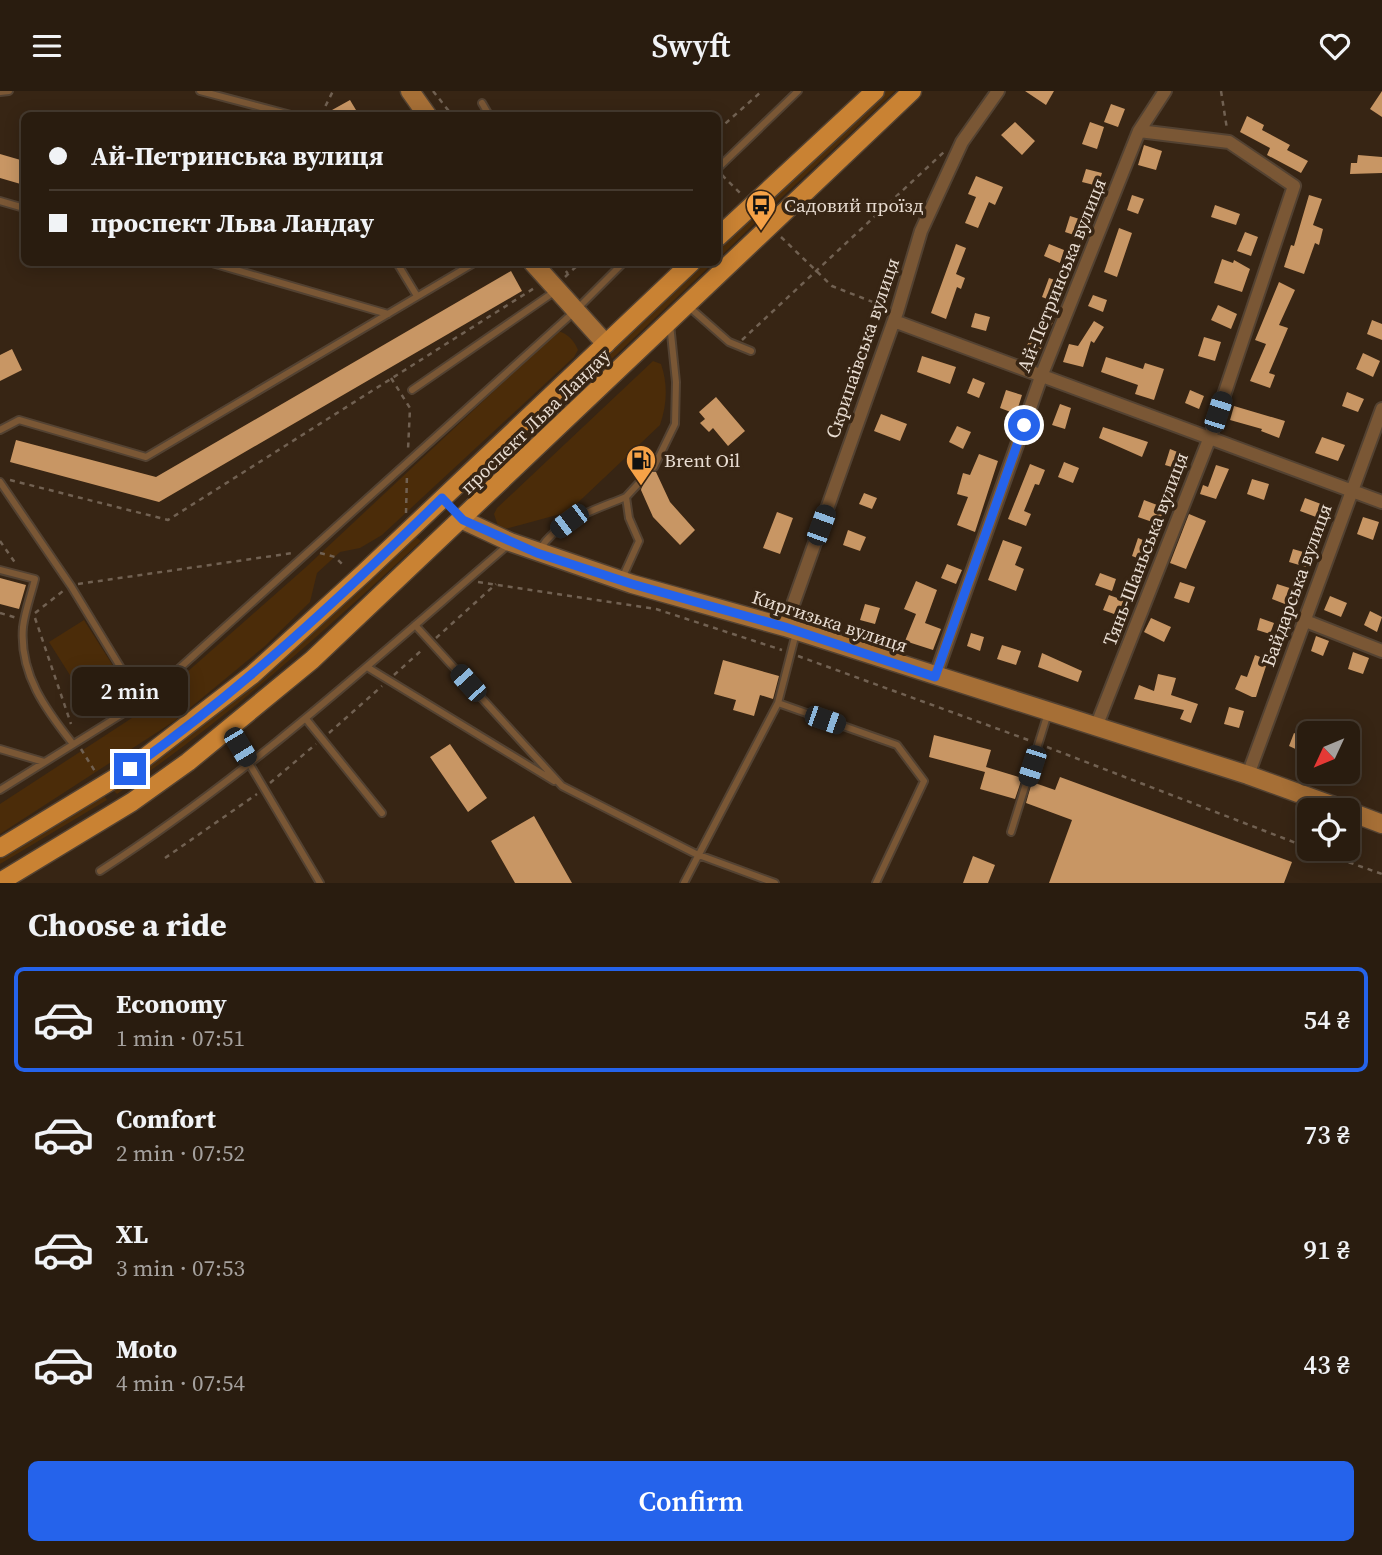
<!DOCTYPE html>
<html lang="en">
<head>
<meta charset="utf-8">
<style>
	:root { --surface:#291c0f; --page:#312518; --text:#f1f3f6; --muted:#a5a19e; --line:#453a2f; --accent:#2563eb }
	body { margin:0; font-family:"Source Serif 4",serif; background:var(--page); color:var(--text); height:100vh; display:flex; flex-direction:column; font-size:26px; white-space:nowrap }
	* { box-sizing:border-box; margin:0 }
	p { font-size:23px; color:var(--muted) }
	.icon { flex:none; width:38px; height:38px; fill:none; stroke:currentColor; stroke-width:2; stroke-linecap:round; stroke-linejoin:round }
	.map { position:relative; height:792px; overflow:hidden }
	.sheet { display:flex; flex-direction:column; background:var(--surface); flex:1 }
	.sheet>* { flex:none }
	.top-card { position:absolute; left:21px; top:21px; width:700px; height:154px; border-radius:10px; box-shadow:0 4px 18px #0003,0 0 0 2px var(--line); display:grid; align-content:center; height:154px; padding:0 28px; background:var(--surface) }
	.needle { width:46px; rotate:226deg }
	.fabs { position:absolute; left:1297px; top:630px; display:grid; gap:14px }
	.fabs a { display:grid; place-items:center; width:63px; height:63px; border-radius:10px; background:var(--surface); box-shadow:0 4px 18px #0003,0 0 0 2px var(--line); font-size:35px }
	.end { position:absolute; width:32px; height:32px; margin:-16px; border:9px solid #2563eb; background:#fff; box-shadow:0 0 0 4px #fff }
	.from { border-radius:50% }
	.bubble { position:absolute; height:49px; border-radius:10px; background:var(--surface); box-shadow:0 4px 18px #0003,0 0 0 2px var(--line); font-size:23px; font-weight:600; line-height:49px; text-align:center }
	.car { position:absolute; width:21px; height:42px; margin:-21px -10px; border-radius:9px; box-shadow:0 0 5px 2px #0007; background:linear-gradient(#222 24%,#8ab4d8 0 40%,#222 0 76%,#8ab4d8 0 86%,#222 0) }
	.top-card b { display:flex; align-items:center; gap:24px; height:66px; font-size:26px }
	.top-card b+b { border-top:2px solid var(--line) }
	.top-card i { width:18px; height:18px; background:var(--text) }
	ul { padding:0; list-style:none }
	li { display:flex; align-items:center; gap:21px; height:105px; margin:0 14px 10px; padding:0 14px; border:4px solid transparent; border-radius:10px }
	li div { flex:1 }
	li b { display:block; font-size:26px }
	li em { font-style:normal; font-weight:600 }
	li.on { border-color:var(--accent) }
	li>.icon { width:63px; height:63px; stroke-width:1.5 }
	h2 { padding:0 28px; font-size:32px; line-height:84px }
	.button { display:flex; gap:14px; margin-top:auto; padding:14px 28px }
	.button a { flex:1; height:80px; border-radius:10px; background:var(--accent); color:#fff; font-size:28px; font-weight:600; line-height:80px; text-align:center }
	header { display:flex; justify-content:space-between; align-items:center; height:91px; padding:0 28px; background:var(--surface); font-size:32px; font-weight:600 }
	.map>svg:first-child { display:block }
</style>
</head>
<body>
<header><svg class="icon" aria-label="menu" viewBox="0 0 24 24"><path d="M4 6h16M4 12h16M4 18h16"/></svg>Swyft<svg class="icon" aria-label="heart" viewBox="0 0 24 24"><path d="M12 20l-8-8c-3-5 5-10 8-4 3-6 11-1 8 4z"/></svg></header>
<div class="map">
<svg width="1382" height="792" viewBox="0 0 1382 792">
	<rect width="100%" height="100%" fill="#372514"/>
	<!-- green -->
	<path fill="#4b2c09" d="M885,0H895L765,122L761,118Z
		M754,124L759,128L718,168V159Z
		M704,172H713L559,318L555,313Z
		M558,240C568,243 574,249 578,259L574,266L382,444L360,457L340,461L317,482L310,511L265,555L173,631L0,743V713L135,625L161,604L305,477Z
		M653,270L661,273C668,293 667,314 660,334L568,421L505,438L498,435L494,423L497,417Z
		M416,446L421,450C324,541 227,628 117,703L112,698L293,559Z
		M84,529L129,600L94,622L49,551Z
		M104,704L107,709L0,773V767Z"/>
	<!-- building -->
	<path fill="#c89664" d="M1025,0H1054L1046,14Z
		M1382,0V26L1370,18Z
		M350,9L359,24H323Z
		M1111,13L1125,18L1118,36L1104,31Z
		M1247,25L1264,34L1262,39L1290,54L1287,59L1308,70L1301,82L1267,64L1270,57L1240,41Z
		M1015,31L1035,50L1022,64L1001,44Z
		M1090,31L1104,36L1097,58L1082,53Z
		M1144,54L1162,60L1156,79L1138,74Z
		M0,63L24,70V94L0,87Z
		M1358,64L1382,66V82L1350,83L1351,72H1357Z
		M1086,78L1102,82L1098,95L1082,91Z
		M976,85L1003,96L995,114L989,111L978,137L965,132L976,106L968,103Z
		M1132,104L1144,108L1138,123L1127,119Z
		M1309,104L1322,108L1313,134L1323,138L1319,154L1315,152L1304,183L1284,176L1291,154L1294,155Z
		M1215,114L1240,123L1236,134L1211,126Z
		M1070,125L1089,131L1083,147L1065,141Z
		M1119,137L1132,142L1117,186L1104,181Z
		M1245,141L1258,146L1251,165L1237,160Z
		M956,153L966,157L956,183L965,187L961,198L957,196L946,228L931,222Z
		M1049,153L1064,159L1060,172L1044,165Z
		M1222,168L1233,172L1234,169L1250,178L1242,201L1214,192Z
		M511,180L522,200L159,411L10,371L16,349L156,386Z
		M1049,187L1063,192L1052,220L1057,222L1039,262L1026,257L1047,208L1042,206Z
		M1279,191L1295,199L1279,234L1288,237L1269,282L1275,284L1270,297L1250,290L1266,253L1255,249Z
		M1093,204L1107,209L1103,221L1088,215Z
		M1218,214L1237,223L1231,238L1211,229Z
		M975,222L990,226L986,240L971,236Z
		M1372,229L1382,233V249L1367,243Z
		M1094,230L1104,236L1094,252L1091,250L1083,276L1063,271L1069,253L1078,255Z
		M1204,246L1221,251L1215,270L1198,265Z
		M12,258L22,279L0,290V264Z
		M1363,262L1380,270L1373,286L1356,278Z
		M922,265L956,276L950,293L917,281Z
		M1106,266L1143,278L1145,272L1164,278L1154,309L1135,303L1138,294L1101,281Z
		M973,287L985,292L979,307L967,302Z
		M1006,299L1022,304L1016,323L1000,317Z
		M1190,299L1204,305L1199,318L1185,312Z
		M1347,301L1364,308L1358,321L1342,315Z
		M716,306L745,340L728,355L713,337L709,341L700,332L705,328L699,321Z
		M1060,313L1071,317L1065,338L1052,334Z
		M1234,315L1285,330L1279,347L1261,340L1262,338L1230,329Z
		M881,323L907,333L900,350L874,340Z
		M957,335L971,341L963,358L949,351Z
		M1103,336L1148,351L1142,366L1099,347Z
		M1322,346L1345,354L1338,370L1315,362Z
		M1170,358L1180,362L1175,377L1165,374Z
		M646,359L651,370L649,379L656,381L670,411L695,439L680,454L653,426L641,399L643,391L636,388L629,372Z
		M979,363L998,370L975,441L957,434L968,406L957,403L963,382L970,384Z
		M1064,371L1079,377L1073,392L1058,386Z
		M1030,373L1045,379L1039,394L1035,393L1024,420L1031,423L1026,435L1008,428Z
		M1216,374L1229,378L1216,408L1200,403L1203,394L1208,396Z
		M1252,388L1269,393L1264,409L1247,403Z
		M864,402L877,407L872,418L859,413Z
		M1305,407L1321,413L1316,426L1300,420Z
		M1144,409L1165,417L1158,433L1138,426Z
		M777,421L793,427L780,463L763,457Z
		M1189,423L1206,430L1186,478L1170,472Z
		M1363,426L1379,431L1373,449L1357,443Z
		M848,439L866,446L860,460L843,454Z
		M1138,447L1153,453L1148,467L1143,466L1142,469L1132,465Z
		M1003,449L1022,456L1015,474L1024,478L1016,500L988,489Z
		M1293,458L1310,463L1306,476L1289,471Z
		M947,473L962,479L956,493L941,487Z
		M1100,482L1116,488L1112,500L1095,494Z
		M0,487L26,494L19,518L0,513Z
		M916,490L937,499L925,532L941,538L933,559L905,550L916,523L904,518Z
		M1180,491L1195,496L1189,512L1174,507Z
		M1277,493L1296,499L1290,515L1272,508Z
		M1109,504L1131,512L1125,527L1103,519Z
		M1330,505L1347,512L1341,526L1324,519Z
		M865,513L880,517L875,533L860,529Z
		M1370,520L1382,526L1377,541L1364,534Z
		M1151,527L1171,536L1164,551L1144,541Z
		M1260,527L1274,532L1270,543L1257,539Z
		M971,542L984,546L980,560L967,555Z
		M1316,545L1329,550L1323,565L1311,560Z
		M1002,554L1021,560L1016,574L997,568Z
		M1353,561L1369,567L1363,583L1348,578Z
		M1042,562L1082,580L1078,591L1038,576Z
		M1255,564L1268,569L1256,606H1252L1235,598L1241,584L1247,586Z
		M723,569L779,585L773,608L760,604L754,625L733,619L736,609L714,603Z
		M1158,583L1176,587L1171,604L1198,613L1191,632L1180,628L1184,619L1134,608L1139,594L1154,600Z
		M1229,616L1244,620L1239,637L1224,633Z
		M1294,642L1308,648L1302,661L1289,655Z
		M934,644L991,659L986,676L1022,687L1015,708L980,698L985,681L929,666Z
		M450,653L487,707L468,721L430,666Z
		M1348,660L1359,665L1349,694L1348,693Z
		M1060,686L1292,771L1284,792H1049L1072,729L1026,712L1032,691L1055,699Z
		M534,725L572,792H515L491,750Z
		M973,765L995,774L988,792H963Z"/>
	<g fill="none" stroke-linecap="round" stroke-linejoin="round">
		<!-- lane casing -->
		<g stroke="#534232" stroke-width="10">
			<path id="lane" d="M200,0L291,24
				M0,1L9,0
				M482,12L489,24
				M718,77L798,0
				M0,110L24,117
				M212,172L388,223
				M397,172L417,205
				M688,215L729,251L751,260
				M412,299L554,201
				M0,339L19,329L146,366L474,172
				M654,376L675,333L676,291L670,233
				M0,391L71,495L141,610
				M626,406L638,393
				M540,458C558,429 595,419 626,406L629,427L639,450L624,483L626,486
				M0,479L35,488C31,504 25,520 23,536C19,583 46,619 73,653
				M415,534L562,695L696,763L775,792
				M367,576L554,690
				M778,612L897,654L924,690L876,792
				M306,628L382,722
				M230,640L320,792
				M0,658L44,671
				M0,699L130,618L162,593L575,220L623,172
				M1011,741L1048,622
				M100,780C247,685 375,568 508,454
				M684,792L778,612L796,542"/>
		</g>
		<!-- street casing -->
		<g stroke="#534232" stroke-width="16">
			<path id="street" d="M894,230L1382,411
				M1303,529L1382,560
				M785,536L897,221L921,140L962,51L998,0
				M935,586L1042,283L1139,40L1165,0
				M1096,636L1210,346L1294,95L1229,51L1139,40
				M1248,684L1382,318"/>
		</g>
		<!-- secondary casing -->
		<g stroke="#534232" stroke-width="21">
			<path id="secondary" d="M410,0L427,24
				M533,172L606,253
				M463,429L510,451L632,493L785,536L1248,684L1345,719
				M1348,720L1382,733"/>
		</g>
		<!-- primary casing -->
		<g stroke="#534232" stroke-width="21">
			<path id="primary" d="M718,146L875,0
				M0,757L130,678L252,584L365,481L691,172
				M0,791L132,711L188,671L312,569L912,0"/>
		</g>
		<!-- path -->
		<path stroke="#716152" stroke-width="2.5" stroke-dasharray="5 5" stroke-linecap="butt" d="M433,0L452,24
			M1221,0L1227,38
			M321,24L333,0
			M718,39L762,0
			M722,84L742,104
			M781,146L832,195L888,217
			M560,172L568,183
			M565,186L580,172
			M742,249L945,60
			M391,287L410,317L408,359
			M10,389L168,429L536,196
			M406,422L407,383
			M0,450L16,473
			M320,462L335,466L343,474
			M478,491L656,518L782,559
			M78,493L293,462
			M0,522L17,527
			M35,522L63,500
			M35,527L71,633
			M436,547L496,493
			M798,565L1031,650
			M394,584L423,558
			M329,642L382,595
			M1047,656L1309,757
			M81,658L96,682
			M270,692L316,653
			M1311,758L1382,783
			M165,767L257,703"/>
		<!-- lane -->
		<use href="#lane" stroke="#7a5735" stroke-width="6"/>
		<!-- street -->
		<use href="#street" stroke="#7a5735" stroke-width="12"/>
		<!-- secondary -->
		<use href="#secondary" stroke="#a66f36" stroke-width="18"/>
		<!-- primary -->
		<use href="#primary" stroke="#c98233" stroke-width="18"/>
	</g>
	<g fill="none" stroke-linecap="round" stroke-linejoin="round">
		<!-- route -->
		<path stroke="#2563eb" stroke-width="9" d="M130,678C243,598 343,504 442,407L463,429L537,462L632,493L785,536L935,586L1024,334"/>
	</g>
	<!-- icons -->
	<defs>
		<g id="bus-pin" transform="scale(1.575)"><path d="M0 17L-7.5 6A9.5 9.5 0 1 1 7.5 6Z" fill="#f6a247" stroke="#372514"/><path d="M-5-6H5V4H4V6H2V4H-2V6H-4V4H-5ZM-3.5-4V0h7V-4ZM-3.5 1.2v1.5H-2V1.2ZM2 1.2v1.5H3.5V1.2Z" fill="#111"/></g>
		<g id="fuel-pin" transform="scale(1.575)"><path d="M0 17L-7.5 6A9.5 9.5 0 1 1 7.5 6Z" fill="#f6a247" stroke="#372514"/><path d="M-5.5-6h7V0h2V4h1.3V-2.5L3-4.5l.8-.8L6-3V5H2.5V1h-1V6h-7ZM-4.2-4.7v3.2H.2V-4.7Z" fill="#111"/></g>
	</defs>
	<g fill-rule="evenodd">
		<use href="#bus-pin" x="761" y="114"/>
		<use href="#fuel-pin" x="641" y="369"/>
	</g>
	<g text-anchor="middle" dominant-baseline="central" stroke-width="7" stroke-linejoin="round" paint-order="stroke">
		<!-- poi labels -->
		<g font-size="19" fill="#e9ddd2" stroke="#372514" text-anchor="start">
			<text x="784" y="114">Садовий проїзд</text>
			<text x="664" y="369">Brent Oil</text>
		</g>
		<!-- street labels -->
		<g font-size="19" fill="#e9ddd2" stroke="#372514">
			<text transform="translate(1061 184) rotate(-68)">Ай-Петринська вулиця</text>
			<text transform="translate(862 257) rotate(-71)">Скрипаївська вулиця</text>
			<text transform="translate(535 330) rotate(-44)">проспект Льва Ландау</text>
			<text transform="translate(1145 458) rotate(-69)">Тянь-Шаньська вулиця</text>
			<text transform="translate(1296 494) rotate(-70)">Байдарська вулиця</text>
			<text transform="translate(830 530) rotate(18)">Киргизька вулиця</text>
		</g>
	</g>
</svg>
<div class="fabs">
<a><svg class="needle" viewBox="-14 -14 28 28"><path d="M0-13l5 13h-10z" fill="#e53935"/><path d="M0 13l5-13h-10z" fill="#a5a19e"/></svg></a>
<a><svg class="icon" aria-label="locate" viewBox="0 0 24 24"><circle cx="12" cy="12" r="6"/><path d="M12 2v4M12 18v4M2 12h4M18 12h4"/></svg></a>
</div>
<i class="end from" style="left:1024px;top:334px"></i>
<i class="end" style="left:130px;top:678px"></i>
<div class="bubble" style="left:72px;top:576px;width:116px">2 min</div>
<i class="car" style="left:1218px;top:321px;rotate:18deg"></i>
<i class="car" style="left:569px;top:430px;rotate:233deg"></i>
<i class="car" style="left:821px;top:434px;rotate:20deg"></i>
<i class="car" style="left:468px;top:592px;rotate:318deg"></i>
<i class="car" style="left:825px;top:629px;rotate:109deg"></i>
<i class="car" style="left:240px;top:656px;rotate:149deg"></i>
<i class="car" style="left:1032px;top:675px;rotate:198deg"></i>
<div class="top-card">
<b><i class="from"></i>Ай-Петринська вулиця</b>
<b><i></i>проспект Льва Ландау</b>
</div>
</div>
<section class="sheet">
<h2>Choose a ride</h2>
<ul>
<li class="on"><svg class="icon" aria-label="car" viewBox="0 0 24 24"><path d="M5 17H2v-5l4-1 3-4h7l3 4 3 1v5h-3M9 17h6M6 11h13"/><circle cx="7" cy="17" r="2"/><circle cx="17" cy="17" r="2"/></svg><div><b>Economy</b><p>1 min · 07:51</p></div><em>54 ₴</em></li>
<li><svg class="icon" aria-label="car" viewBox="0 0 24 24"><path d="M5 17H2v-5l4-1 3-4h7l3 4 3 1v5h-3M9 17h6M6 11h13"/><circle cx="7" cy="17" r="2"/><circle cx="17" cy="17" r="2"/></svg><div><b>Comfort</b><p>2 min · 07:52</p></div><em>73 ₴</em></li>
<li><svg class="icon" aria-label="car" viewBox="0 0 24 24"><path d="M5 17H2v-5l4-1 3-4h7l3 4 3 1v5h-3M9 17h6M6 11h13"/><circle cx="7" cy="17" r="2"/><circle cx="17" cy="17" r="2"/></svg><div><b>XL</b><p>3 min · 07:53</p></div><em>91 ₴</em></li>
<li><svg class="icon" aria-label="car" viewBox="0 0 24 24"><path d="M5 17H2v-5l4-1 3-4h7l3 4 3 1v5h-3M9 17h6M6 11h13"/><circle cx="7" cy="17" r="2"/><circle cx="17" cy="17" r="2"/></svg><div><b>Moto</b><p>4 min · 07:54</p></div><em>43 ₴</em></li>
</ul>
<div class="button"><a>Confirm</a></div>
</section>
</body>
</html>
